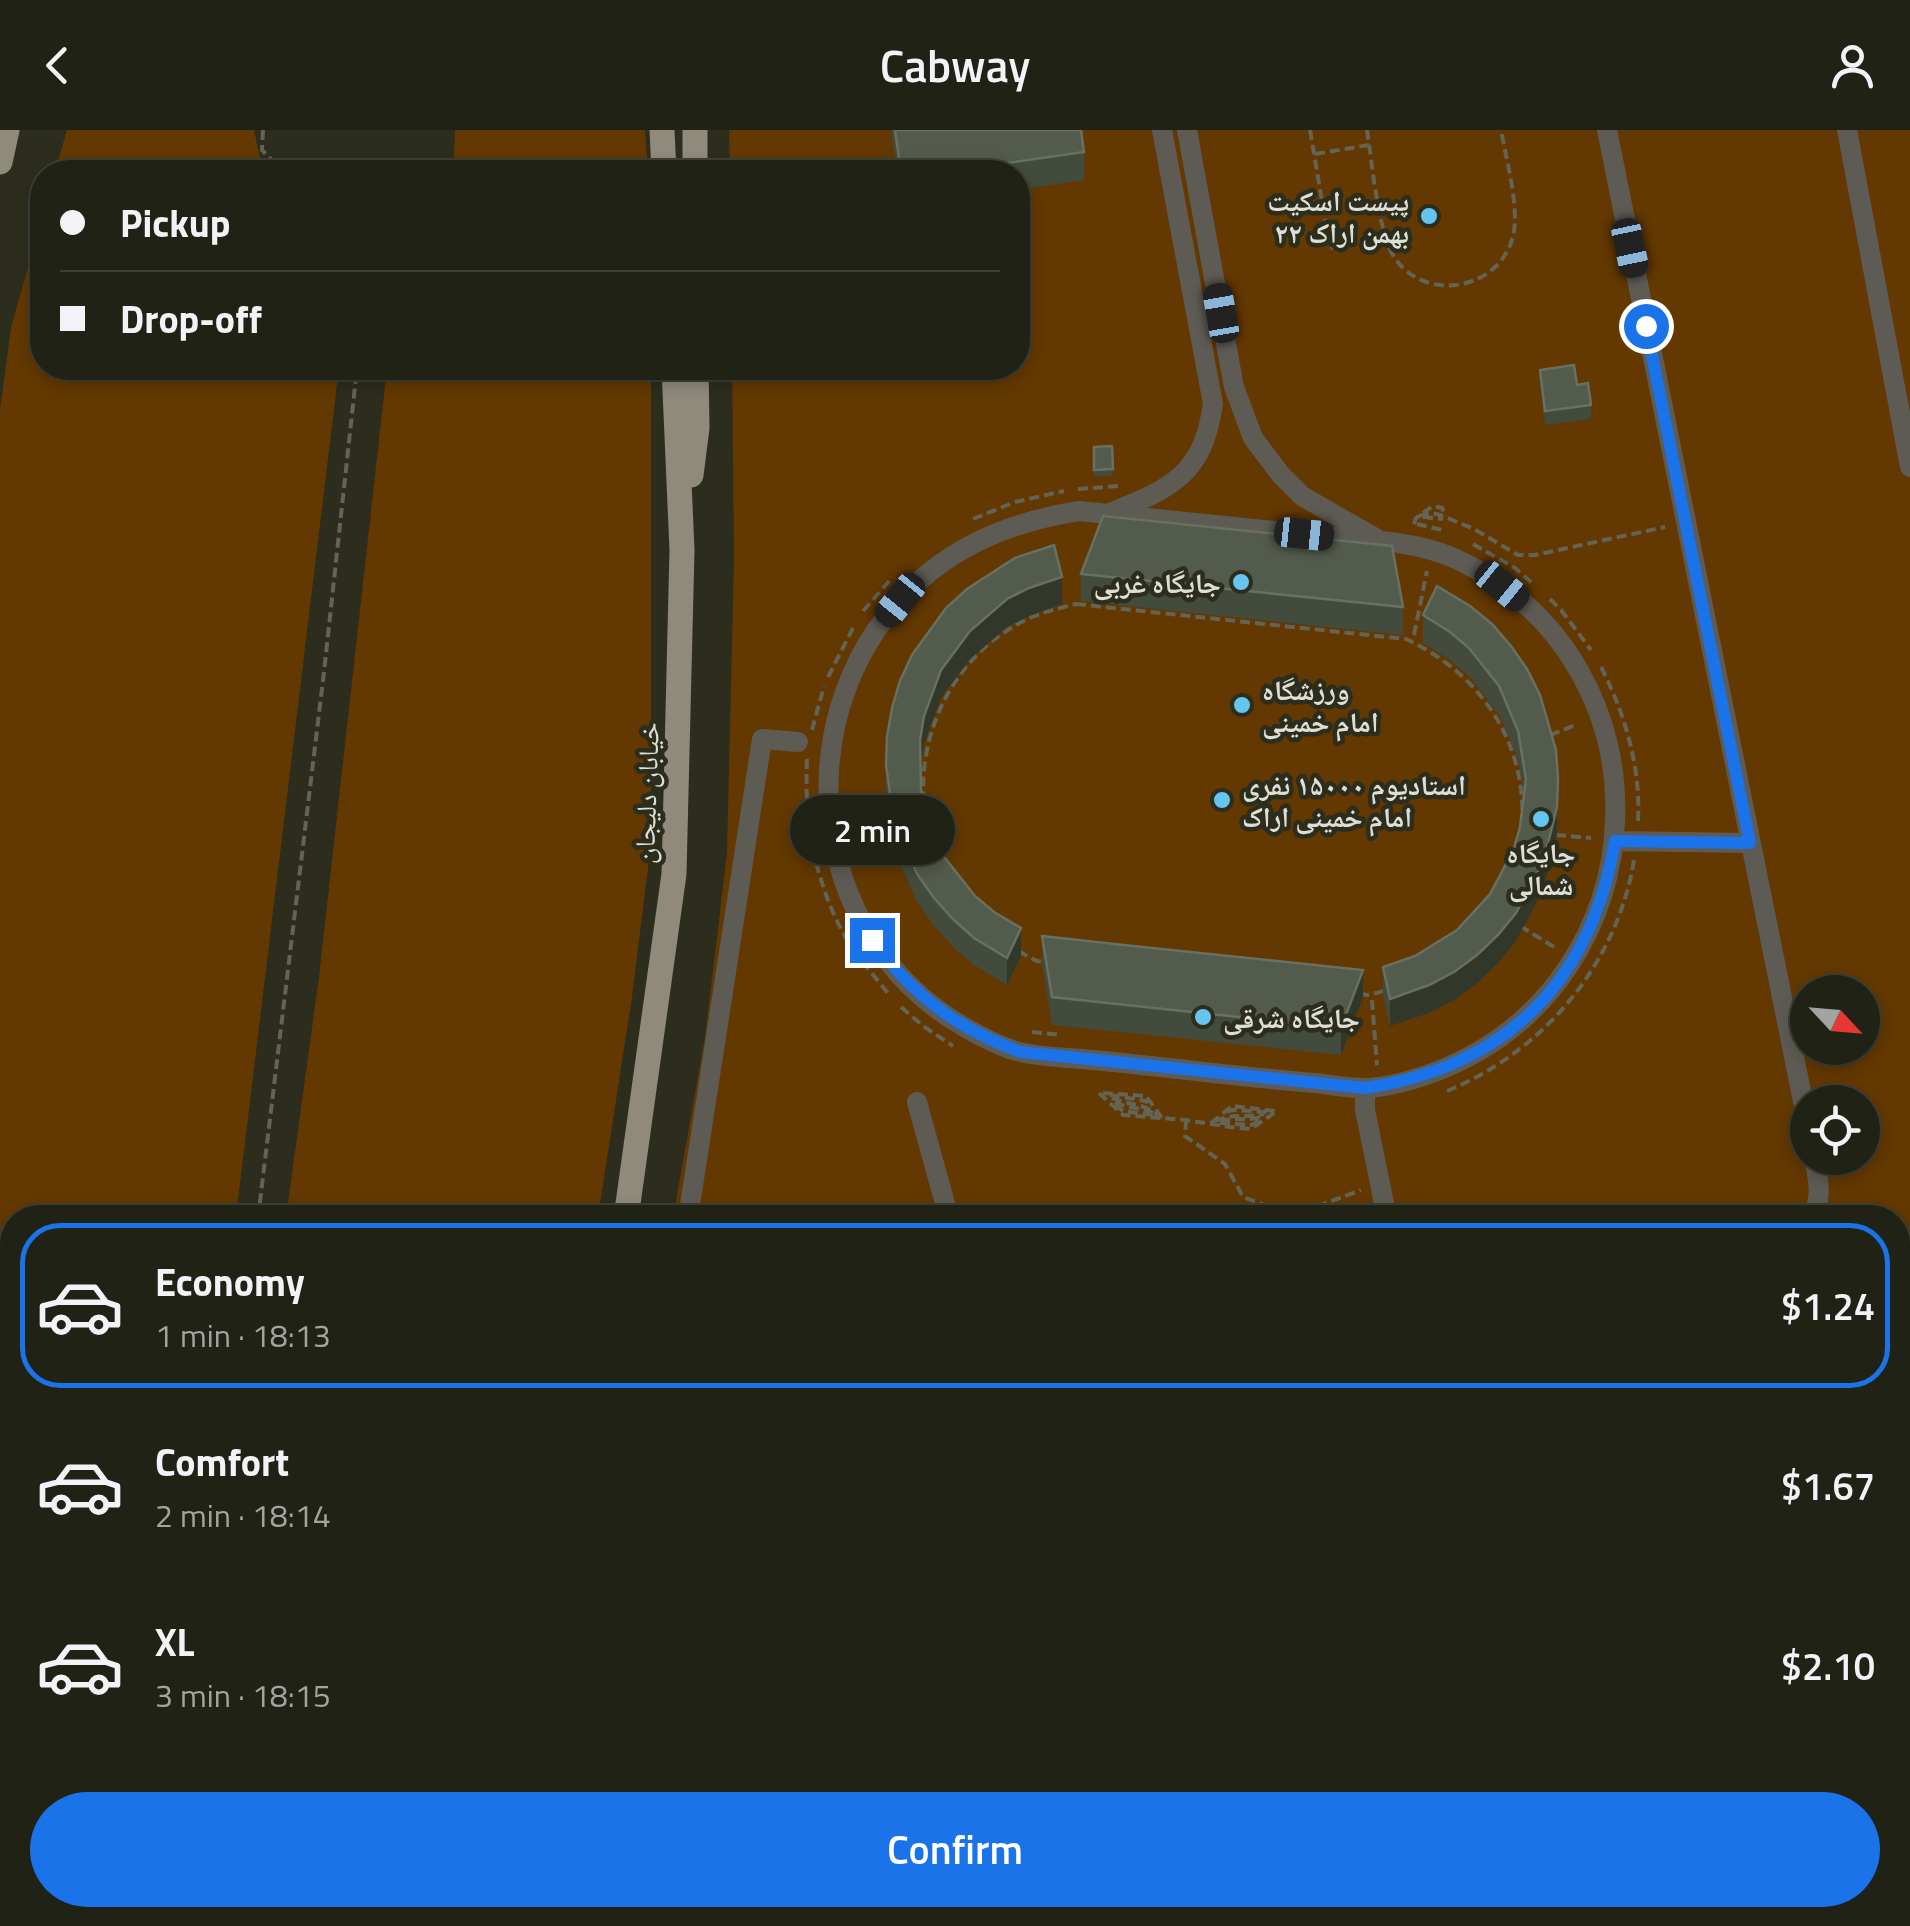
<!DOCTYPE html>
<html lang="en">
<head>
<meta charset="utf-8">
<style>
	:root { --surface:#212216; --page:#292a1f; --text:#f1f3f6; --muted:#a2a4a1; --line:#3e3f35; --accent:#1a73e8 }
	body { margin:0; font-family:"Titillium Web","Noto Naskh Arabic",sans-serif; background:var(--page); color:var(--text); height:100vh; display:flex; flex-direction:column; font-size:38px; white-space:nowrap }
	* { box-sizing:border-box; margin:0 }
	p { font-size:32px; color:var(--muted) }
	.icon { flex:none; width:55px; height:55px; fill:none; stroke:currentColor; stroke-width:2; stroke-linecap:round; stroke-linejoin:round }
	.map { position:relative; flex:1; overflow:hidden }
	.side { position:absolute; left:0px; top:1075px; width:1910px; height:722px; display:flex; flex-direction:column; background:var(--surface); border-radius:40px 40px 0 0; box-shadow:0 5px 15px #0003,0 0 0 2px var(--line) }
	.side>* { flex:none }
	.top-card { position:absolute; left:30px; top:30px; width:1000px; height:220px; border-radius:40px; box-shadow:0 5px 15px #0003,0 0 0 2px var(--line); display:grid; align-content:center; height:220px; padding:0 30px; background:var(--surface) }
	.needle { width:65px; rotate:116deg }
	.controls { position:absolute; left:1790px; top:845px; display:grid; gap:20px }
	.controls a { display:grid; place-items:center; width:90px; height:90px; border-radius:50%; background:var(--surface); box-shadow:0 5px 15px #0003,0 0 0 2px var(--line); font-size:50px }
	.end { position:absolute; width:45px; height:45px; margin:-22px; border:12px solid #1a73e8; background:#fff; box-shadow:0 0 0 5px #fff }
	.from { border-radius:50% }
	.bubble { position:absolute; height:70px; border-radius:35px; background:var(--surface); box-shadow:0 5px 15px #0003,0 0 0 2px var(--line); font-size:32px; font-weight:600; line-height:70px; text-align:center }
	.car { position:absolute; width:30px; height:60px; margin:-30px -15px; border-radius:12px; box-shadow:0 0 8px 2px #0007; background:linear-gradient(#222 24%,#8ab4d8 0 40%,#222 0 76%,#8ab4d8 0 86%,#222 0) }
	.top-card b { display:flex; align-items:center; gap:35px; height:95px; font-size:38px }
	.top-card b+b { border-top:2px solid var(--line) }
	.top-card i { width:25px; height:25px; background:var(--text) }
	ul { padding:18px 0 0; list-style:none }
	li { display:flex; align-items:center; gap:30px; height:165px; margin:0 20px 15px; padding:0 10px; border:5px solid transparent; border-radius:40px }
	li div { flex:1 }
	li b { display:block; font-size:38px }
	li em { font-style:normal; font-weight:600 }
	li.active { border-color:var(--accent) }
	li>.icon { width:90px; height:90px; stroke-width:1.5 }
	.action { display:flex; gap:20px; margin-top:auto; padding:20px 30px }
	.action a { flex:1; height:115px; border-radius:60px; background:var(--accent); color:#fff; font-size:40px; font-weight:600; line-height:115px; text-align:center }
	header { display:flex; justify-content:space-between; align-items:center; height:130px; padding:0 30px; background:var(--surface); font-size:45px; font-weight:600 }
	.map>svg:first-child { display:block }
</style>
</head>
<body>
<header><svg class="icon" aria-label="back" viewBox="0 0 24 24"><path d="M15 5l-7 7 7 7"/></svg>Cabway<svg class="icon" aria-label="person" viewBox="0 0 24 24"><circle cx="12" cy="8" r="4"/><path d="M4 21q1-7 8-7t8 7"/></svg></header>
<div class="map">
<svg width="1910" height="1796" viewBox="0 0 1910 1796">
	<rect width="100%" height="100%" fill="#2c2d1d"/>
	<!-- green -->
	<path fill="#633801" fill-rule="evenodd" d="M67,0H254L261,32L269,42H55Z
		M455,0H645L648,42H453Z
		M729,0H1910V1324L1898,1326V1088H673L705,907L727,723L734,427L732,238H1018V42H730ZM1808,862H1862V918H1808ZM1808,972H1862V1028H1808Z
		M42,87V238H339L236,1087L12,1088V1785H136L135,1796H0V280L11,198Z
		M387,238H651V714L632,867L598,1087H286L319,847Z
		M1910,1478V1659L1898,1661V1481Z
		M189,1785H408L405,1796H187Z
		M474,1785H768L769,1796H472Z
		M807,1785H1054L1056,1796H809Z"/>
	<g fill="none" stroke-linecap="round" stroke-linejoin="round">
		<!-- path -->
		<path stroke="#636456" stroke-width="4" stroke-dasharray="10 5" stroke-linecap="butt" d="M263,0L262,20L281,40L292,42
			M1310,0L1330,118L1386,108
			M1367,0C1372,32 1378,102 1394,127C1425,174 1500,160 1513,106C1520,79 1506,28 1501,0
			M1315,24L1369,15
			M1078,359L1119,356
			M1419,386L1431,383L1440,385L1474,399L1518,425H1535L1665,397
			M1423,387L1443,389
			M973,389L1015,372L1064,361
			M1414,394L1416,388L1433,376L1442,378L1446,386
			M1417,394L1442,400
			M1473,414L1515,438L1532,453
			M1550,469L1561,480L1591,520
			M1076,474L1406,509C1579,590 1553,822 1368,865L1037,831C1007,816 980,798 960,771C890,677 923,535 1032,487C1046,481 1061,478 1076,474Z
			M863,481L893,447
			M1414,505L1427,441
			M1601,537C1625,584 1641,637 1638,691
			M828,547L853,498
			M812,600L824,556
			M1550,605L1578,594
			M807,629C804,694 815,754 848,812
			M1556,705L1591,708
			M1520,796L1554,817
			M853,820L891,867
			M1372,870L1377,935
			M901,877L923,896L953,916
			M1032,902L1062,905
			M1447,961C1544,921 1617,834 1634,730
			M1099,963L1123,985L1186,990L1230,997L1251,999L1277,981
			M1103,963L1146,966L1162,988
			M1110,965L1146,971L1148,973
			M1112,968C1131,976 1141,972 1158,985
			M1115,972C1127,979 1141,977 1153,983
			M1115,975L1123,981L1153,985
			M1227,982L1232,980L1267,982
			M1186,990L1185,1006L1225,1034L1243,1067L1283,1082L1313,1078L1361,1060
			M1215,991C1234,983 1245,988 1264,984
			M1220,991C1236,987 1248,992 1264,986
			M1211,993L1232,976L1275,981
			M1220,993L1252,995L1260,990
			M258,1088L324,542L357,238
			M1898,1343L1910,1341
			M0,1748L12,1746
			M157,1796L158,1785"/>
		<!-- minor -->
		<path stroke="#5e5b54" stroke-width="20" d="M1187,0L1234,257L1253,308L1281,345L1302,366L1377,409
			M1607,0L1808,996
			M1847,0L1910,337
			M1079,381C1157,389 1234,397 1312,405C1359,410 1411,409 1454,428C1679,531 1665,854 1435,942C1414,950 1392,956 1370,958C1352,959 1333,955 1315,953C1278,950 1241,946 1204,942C1164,937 1123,933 1083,929C1061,927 1037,927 1016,921C999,916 982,907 966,898C803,806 782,575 919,451C965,410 1020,390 1079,381Z
			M1112,382C1172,358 1203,344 1213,274L1162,0
			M1615,711L1750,713
			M1365,959V980L1387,1088
			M917,972L949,1088
			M688,1088L762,609L798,612
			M1810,1088C1824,1069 1818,1049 1814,1028
			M784,1785L787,1796"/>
		<!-- major -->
		<path stroke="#908a7b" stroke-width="25" d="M662,0L664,42
			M695,0V42
			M0,32L7,0
			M691,345L697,298L696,238
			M626,1088L674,744L682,420L674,238
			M1898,1382L1910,1379
			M1898,1444L1910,1442
			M442,1796L447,1785"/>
	</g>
	<!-- wall -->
	<path fill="#424b3c" d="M891,0H1081L1084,22V50L1018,60V42H897Z
		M1540,240L1577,255L1591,275V289L1545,295L1540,254Z
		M1112,316L1113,346L1094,347V317Z
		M1081,444L1403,477V505L1081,471Z
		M1062,447V474L1029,486L1007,497L970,529L941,568L924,614L920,635L921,659L926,683L945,728L1021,826L1007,855L974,835L953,817L934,796L917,772L894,720L886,663V635L892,578Z
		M1470,476L1558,676L1557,705L1543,760L1516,811L1498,833L1477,853L1454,870L1429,883L1390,896L1383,865V837L1415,826L1457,800L1490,764L1513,721L1520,697L1524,665L1518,629L1499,584L1469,546L1450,530L1423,513V485Z
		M1042,806L1363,868L1341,925L1052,895L1042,834Z"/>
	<!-- shaded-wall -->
	<path fill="#323829" d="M1062,447V474L1029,486L1007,497L970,529L941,568L924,614L920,638V610L924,586L941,540L970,501L1007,469L1029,458Z
		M1558,648L1557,705L1543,760L1516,811L1498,833L1477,853L1454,870L1429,883L1390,896V869L1429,855L1557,677Z
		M1021,798V826L1007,855V828Z
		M1363,840V868L1341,925V898Z"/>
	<!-- building -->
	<path fill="#535b4d" stroke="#687062" stroke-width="2.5" d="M895,0H1081L1084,22L946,42H901Z
		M1574,235L1577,255L1588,253L1591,275L1545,281L1540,240Z
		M1112,316L1113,339L1094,340V317Z
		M1103,386L1392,416L1403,477L1081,444Z
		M1054,415L1062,447L1029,458L1007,469L970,501L941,540L924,586L920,610L921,659L926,683L945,728L975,766L994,782L1021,798L1007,828L974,808L953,789L934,768L917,744L894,692L886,635L887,607L892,578L900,551L912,525L946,478L967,459L1015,428Z
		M1437,456L1470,476L1492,494L1511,516L1527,539L1540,565L1556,620L1558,648L1557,677L1543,733L1516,783L1498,805L1477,825L1454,842L1429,855L1390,869L1383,837L1415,826L1457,800L1490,764L1513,721L1520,697L1526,649L1518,601L1499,556L1469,518L1450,502L1423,485Z
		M1042,806L1133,816L1363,840L1341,898L1052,867Z"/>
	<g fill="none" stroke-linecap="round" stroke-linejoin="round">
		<!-- route -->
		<path stroke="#1a73e8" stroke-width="12" d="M872,810C914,866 956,898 1021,922L1365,958C1507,937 1591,851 1615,711L1750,713L1646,196"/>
	</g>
	<!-- markers -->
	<g fill="#64c5ee" stroke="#2c2d1d" stroke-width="4">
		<circle cx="1429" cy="86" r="10"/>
		<circle cx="1241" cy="452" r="10"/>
		<circle cx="1242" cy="575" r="10"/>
		<circle cx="1222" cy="670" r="10"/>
		<circle cx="1541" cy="689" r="10"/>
		<circle cx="1203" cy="887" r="10"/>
	</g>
	<g text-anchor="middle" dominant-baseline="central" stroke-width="9" stroke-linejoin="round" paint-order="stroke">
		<!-- poi labels -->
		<g font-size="28" font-weight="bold" fill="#dedfd4" stroke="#2c2d1d" text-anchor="start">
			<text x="1409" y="70" text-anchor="end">پیست اسکیت<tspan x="1409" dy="32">۲۲ بهمن اراک</tspan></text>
			<text x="1221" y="452" text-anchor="end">جایگاه غربی</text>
			<text x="1262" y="559">ورزشگاه<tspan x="1262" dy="32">امام خمینی</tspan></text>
			<text x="1242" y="654">استادیوم ۱۵۰۰۰ نفری<tspan x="1242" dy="32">امام خمینی اراک</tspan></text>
			<text x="1541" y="722" text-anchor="middle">جایگاه<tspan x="1541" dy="32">شمالی</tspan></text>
			<text x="1223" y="887">جایگاه شرقی</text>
		</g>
		<!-- street labels -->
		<g font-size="28" fill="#dedfd4" stroke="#2c2d1d">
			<text transform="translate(646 663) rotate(-88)">خیابان دلیجان</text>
		</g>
	</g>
</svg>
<div class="controls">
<a><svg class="needle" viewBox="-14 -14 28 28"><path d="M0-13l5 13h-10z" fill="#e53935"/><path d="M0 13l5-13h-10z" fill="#a2a4a1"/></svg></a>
<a><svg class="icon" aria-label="locate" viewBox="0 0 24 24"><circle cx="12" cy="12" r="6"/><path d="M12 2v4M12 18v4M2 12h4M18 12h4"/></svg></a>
</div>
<i class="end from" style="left:1646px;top:196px"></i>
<i class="end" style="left:872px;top:810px"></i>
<div class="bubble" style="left:790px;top:665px;width:165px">2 min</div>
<i class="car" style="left:1630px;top:118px;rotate:168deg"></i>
<i class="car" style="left:1221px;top:183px;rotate:350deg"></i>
<i class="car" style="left:1304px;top:404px;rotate:96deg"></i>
<i class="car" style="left:1502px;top:456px;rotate:129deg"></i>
<i class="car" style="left:900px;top:470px;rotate:219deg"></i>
<div class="top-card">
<b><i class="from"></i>Pickup</b>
<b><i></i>Drop-off</b>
</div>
<section class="side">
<ul>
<li class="active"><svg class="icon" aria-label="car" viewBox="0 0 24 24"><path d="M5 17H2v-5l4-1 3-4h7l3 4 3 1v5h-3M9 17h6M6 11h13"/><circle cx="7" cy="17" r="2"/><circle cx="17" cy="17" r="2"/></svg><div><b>Economy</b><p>1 min · 18:13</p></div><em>$1.24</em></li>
<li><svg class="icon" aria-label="car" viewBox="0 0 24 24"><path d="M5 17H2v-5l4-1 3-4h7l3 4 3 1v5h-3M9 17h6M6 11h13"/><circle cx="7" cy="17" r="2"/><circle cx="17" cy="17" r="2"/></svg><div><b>Comfort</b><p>2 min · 18:14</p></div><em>$1.67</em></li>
<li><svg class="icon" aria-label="car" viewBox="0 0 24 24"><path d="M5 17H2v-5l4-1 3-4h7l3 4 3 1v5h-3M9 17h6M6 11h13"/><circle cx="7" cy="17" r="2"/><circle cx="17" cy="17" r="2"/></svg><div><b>XL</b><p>3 min · 18:15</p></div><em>$2.10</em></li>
</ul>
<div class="action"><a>Confirm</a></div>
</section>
</div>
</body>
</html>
